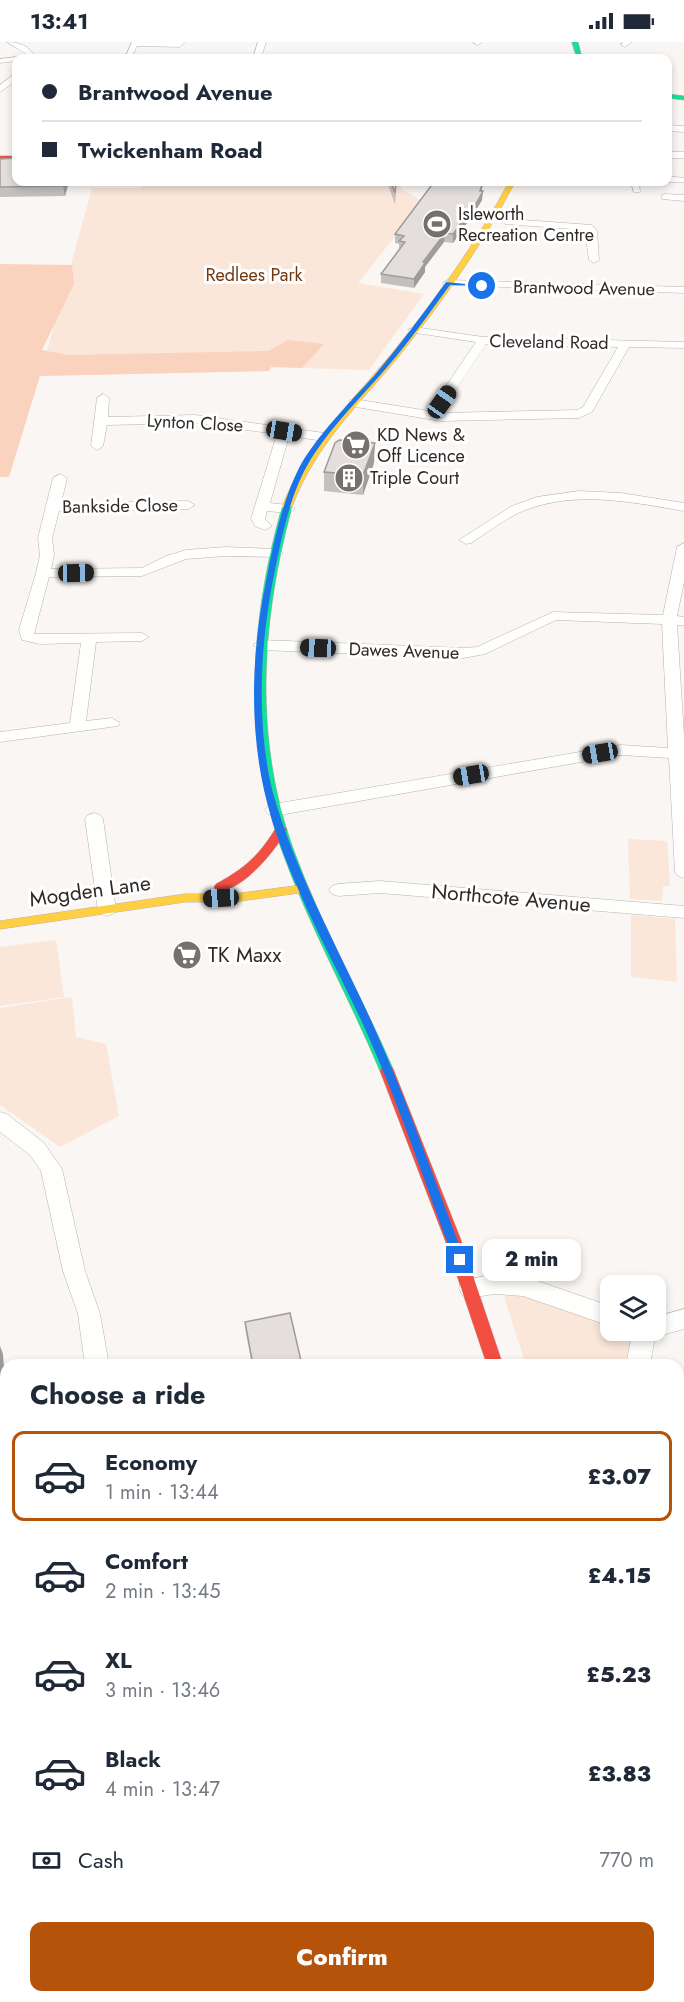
<!DOCTYPE html>
<html lang="en">
<head>
<meta charset="utf-8">
<style>
	:root { --surface:#fff; --page:#f6f6f7; --text:#1f2937; --muted:#747a83; --line:#e0e1e3; --accent:#b45309 }
	body { margin:0; font-family:Jost,sans-serif; background:var(--page); color:var(--text); height:100vh; display:flex; flex-direction:column; font-size:22px; white-space:nowrap }
	* { box-sizing:border-box; margin:0 }
	p { font-size:20px; color:var(--muted) }
	.icon { flex:none; width:33px; height:33px; fill:none; stroke:currentColor; stroke-width:2; stroke-linecap:round; stroke-linejoin:round }
	.map { position:relative; flex:1; overflow:hidden }
	.side { position:absolute; left:0px; top:1317px; width:684px; height:644px; display:flex; flex-direction:column; background:var(--surface); border-radius:18px 18px 0 0; box-shadow:0 3px 9px #0003 }
	.side>* { flex:none }
	.hud { position:absolute; left:12px; top:12px; width:660px; height:132px; border-radius:12px; box-shadow:0 3px 9px #0003; display:grid; align-content:center; height:132px; padding:0 30px; background:var(--surface) }
	.controls { position:absolute; left:600px; top:1233px; display:grid; gap:12px }
	.controls a { display:grid; place-items:center; width:66px; height:66px; border-radius:12px; background:var(--surface); box-shadow:0 3px 9px #0003; font-size:30px }
	.end { position:absolute; width:27px; height:27px; margin:-14px; border:8px solid #1a73e8; background:#fff; box-shadow:0 0 0 3px #fff }
	.from { border-radius:50% }
	.bubble { position:absolute; height:42px; border-radius:12px; background:var(--surface); box-shadow:0 3px 9px #0003; font-size:20px; font-weight:800; line-height:42px; text-align:center }
	.car { position:absolute; width:18px; height:36px; margin:-18px -9px; border-radius:8px; box-shadow:0 0 4px 2px #0007; background:linear-gradient(#222 24%,#8ab4d8 0 40%,#222 0 76%,#8ab4d8 0 86%,#222 0) }
	.hud b { display:flex; align-items:center; gap:21px; height:57px; font-size:22px }
	.hud b+b { border-top:2px solid var(--line) }
	.hud i { width:15px; height:15px; background:var(--text) }
	ul { padding:0; list-style:none }
	li { display:flex; align-items:center; gap:18px; height:90px; margin:0 12px 9px; padding:0 18px; border:3px solid transparent; border-radius:12px }
	li div { flex:1 }
	li b { display:block; font-size:22px }
	li em { font-style:normal; font-weight:800 }
	li.active { border-color:var(--accent) }
	li>.icon { width:54px; height:54px; stroke-width:1.5 }
	h2 { padding:0 30px; font-size:27px; line-height:72px }
	.pay { display:flex; align-items:center; gap:15px; height:66px; padding:0 30px; font-size:22px }
	.pay p { margin-inline-start:auto }
	.action { display:flex; gap:12px; margin-top:auto; padding:12px 30px }
	.action a { flex:1; height:69px; border-radius:12px; background:var(--accent); color:#fff; font-size:24px; font-weight:800; line-height:69px; text-align:center }
	.status { display:flex; justify-content:space-between; align-items:center; height:42px; padding:0 30px; background:var(--surface); direction:ltr }
	.status svg { height:16px; fill:currentColor }
	.map>svg:first-child { display:block }
</style>
</head>
<body>
<div class="status"><b>13:41</b><svg viewBox="0 0 49 12"><path d="M0 12V9h3v3zM5 12V6h3v6zM10 12V3h3v9zM15 12V0h3v12zM26 1h20v11H26zM47 4h2v5h-2z"/></svg></div>
<div class="map">
<svg width="684" height="1960" viewBox="0 0 684 1960">
	<rect width="100%" height="100%" fill="#faf6f4"/>
	<!-- green -->
	<path fill="#fbe6da" d="M144,140H370L372,144H401L402,148L423,159L358,241L424,252L369,328L271,325L269,329L40,334L92,146H142Z
		M628,797L667,799L670,844H663L662,859L630,857Z
		M631,873L675,877L677,940L631,935Z
		M56,898L64,955L0,964V905Z
		M72,955L76,995L106,1002L119,1074L60,1105L0,1063V966Z
		M527,1249L610,1282V1288L626,1289L633,1292L624,1323H526L504,1255Z
		M684,1481V1611L678,1612V1483Z"/>
	<!-- forest -->
	<path fill="#f9d3be" d="M0,222L72,223L74,242L42,308L69,313L269,309L288,298L324,302L302,326L271,325L269,329L40,334L9,435H0Z"/>
	<g fill="none" stroke-linecap="round" stroke-linejoin="round">
		<!-- stream -->
		<path stroke="#c6defc" stroke-width="8" d="M678,1593H684
			M312,1960L315,1954"/>
		<!-- street casing -->
		<g stroke="#b7b2af" stroke-width="1">
			<path id="street" d="M7,0C19,0 31,4 35,16H27L25,11Z
				M132,0H185L180,5L137,4L132,14H126Z
				M258,0H266L261,16H253Z
				M473,0H481V1L477,3Z
				M623,0H632L625,5L621,3Z
				M16,15L20,16H16V19L0,21V17Z
				M13,33H16V39L0,50V43Z
				M668,83L684,84V90L668,89Z
				M668,110H684V116H668Z
				M668,134L684,136V140H667Z
				M631,140H639L640,150H634Z
				M665,152L684,153V159L662,157V153Z
				M509,177L592,183L597,189L599,218L594,221L589,218L585,188L505,182V178Z
				M448,238L684,245V251L444,243L443,241Z
				M414,285L483,295L684,300V306L629,305L592,370L579,376L441,379L350,364V358L354,357L429,369L476,300L410,290L408,288ZM486,302L618,305L583,365L577,368L440,371Z
				M103,352L109,356L108,375L195,373L324,391L330,395L324,399L289,394L270,461L288,463L295,467L288,471L267,469L265,477L272,484L265,488L255,484L251,477L277,392L195,381L107,383L103,404L97,408L91,404L97,356Z
				M60,432L67,436L61,461L188,459L195,463L188,467L59,469L52,496L54,513L51,527L142,526L166,514L186,508L225,505L276,507L283,511L276,515L225,514L186,517L142,534L49,535L34,592L142,591L149,595L142,599L96,600L86,679L112,676L120,681L118,684L0,700V690L70,681L81,601L40,602L22,598L19,588L36,531L40,513L38,496L53,436Z
				M579,449L621,451L684,461V469C631,460 575,448 523,469C504,477 488,490 471,501L466,502L459,498L512,464L537,455Z
				M684,501V540L677,574L684,575V583H677L684,694V836L678,834L675,830L669,716L621,713L274,774L268,772L265,768L268,764L274,762L621,703L668,706L662,582L556,578L485,612L463,616L261,608L253,603L261,598L463,606L477,605L553,570L663,573L677,505Z
				M94,771L100,773L103,777L116,868L113,872L107,874L101,872L98,868L85,777L88,773Z
				M380,839L684,864V876L380,851L338,854L332,852L329,848L332,844L338,842Z
				M0,1070L7,1072L44,1101L62,1127L85,1229L100,1272L109,1323H85L78,1272L63,1229L41,1129L30,1113L0,1090Z
				M494,1232L523,1234L610,1264V1284L523,1254L494,1252L470,1256L462,1253L459,1246L462,1239Z
				M684,1267V1287L655,1295L650,1323H626L633,1288H656V1275Z
				M6,1720V1748L0,1750V1722Z
				M678,1789L684,1790V1820L678,1819Z
				M46,1954H77L78,1960H46Z"/>
		</g>
		<!-- fast casing -->
		<g stroke="#b7b2af" stroke-width="1">
			<path id="fast" d="M572,0H578L582,16H577Z
				M668,52L684,54V58L668,56Z
				M287,462L292,465C261,579 253,697 294,809C322,885 362,955 394,1029L392,1033H382L380,1029C349,955 309,884 282,809C242,696 250,579 282,465Z"/>
		</g>
		<!-- slow casing -->
		<g stroke="#b7b2af" stroke-width="1">
			<path id="slow" d="M509,140H515C483,202 443,259 399,314C358,364 315,403 292,465L284,467L282,465C307,401 351,361 393,310C437,256 476,201 509,140Z
				M303,843L307,844L309,847L307,850L233,860H185L0,887V879L185,852H233Z"/>
		</g>
		<!-- jam casing -->
		<g stroke="#b7b2af" stroke-width="1">
			<path id="jam" d="M0,114H16V118H0Z
				M281,783L287,787C278,806 239,854 216,848L214,845L216,842C245,826 260,813 277,784Z
				M387,1024L392,1025L394,1029L461,1198L503,1323H487L445,1198L380,1029L382,1025Z
				M552,1954H574L575,1960H553Z"/>
		</g>
		<!-- street -->
		<use href="#street" fill="#fefefd" fill-rule="evenodd"/>
		<!-- fast -->
		<use href="#fast" fill="#16e098" fill-rule="evenodd"/>
		<!-- slow -->
		<use href="#slow" fill="#ffcf43" fill-rule="evenodd"/>
		<!-- jam -->
		<use href="#jam" fill="#f24e42" fill-rule="evenodd"/>
	</g>
	<!-- wall -->
	<path fill="#c4c0bd" d="M0,117L16,140H69L65,154L0,155Z
		M387,140H397L395,162Z
		M482,149V158L476,168L453,201L444,200L425,225V230L414,246L381,241V232L399,207V202L395,201V192Z
		M374,421L363,453L324,449V430Z
		M245,1280L302,1323H252L246,1291Z
		M6,1527V1642L0,1643V1528Z"/>
	<!-- shaded-wall -->
	<path fill="#a09c9a" d="M65,140H69L65,154L63,144Z
		M483,140L481,153L483,149L482,158L476,168L453,201V192L480,149Z
		M445,191L444,200L425,225V230L414,246V237L423,220Z
		M375,401L374,421L363,453V433Z
		M0,1304L3,1312L6,1354V1389L0,1390Z"/>
	<!-- building -->
	<path fill="#e4dfdc" stroke="#a09c9a" stroke-width="1.5" d="M15,116L14,118H16V140H65L63,144L0,145V117Z
		M391,140H396L395,151Z
		M434,140H483L480,149H483L477,160L453,192L445,191L423,220L425,221L414,237L381,232L405,200L399,199L404,194L395,192Z
		M339,398L375,401L363,433L324,430L335,401Z
		M290,1271L302,1323H253L245,1280Z
		M0,1314L5,1377L0,1378Z
		M6,1527V1629L0,1631V1528Z"/>
	<!-- route -->
	<path fill="#1a73e8" d="M446,240L485,244L450,243C430,270 410,299 388,324C361,356 327,388 307,424C289,455 280,503 273,538C260,604 256,685 273,751C297,836 342,912 377,992C410,1066 436,1143 465,1218L460,1222L454,1218C425,1142 400,1065 367,991C332,913 283,833 264,748C249,681 252,607 266,540C273,502 282,460 299,426C314,397 351,359 374,334C399,304 423,272 446,240Z"/>
	<!-- icons -->
	<defs>
		<g id="stadium-disc" transform="scale(1.5)"><circle r="9.5" fill="#77716e" stroke="#fff"/><path d="M0-5a6.5 5 0 1 0 0 10a6.5 5 0 1 0 0-10ZM-3.5-1.8h7v3.6h-7Z" fill="#fff"/></g>
		<g id="supermarket-disc" transform="scale(1.5)"><circle r="9.5" fill="#77716e" stroke="#fff"/><path d="M-6-5.5h2.5l.6 2H6L4.5 2H-2.5L-4.4-4H-6ZM-1.5 3.2a1.3 1.3 0 1 0 .1 0ZM3 3.2a1.3 1.3 0 1 0 .1 0Z" fill="#fff"/></g>
		<g id="building-disc" transform="scale(1.5)"><circle r="9.5" fill="#77716e" stroke="#fff"/><path d="M-4-6H4V6H1V3H-1V6H-4ZM-2.5-4.3h1.7v1.8h-1.7ZM.8-4.3h1.7v1.8H.8ZM-2.5-1h1.7V.8h-1.7ZM.8-1h1.7V.8H.8Z" fill="#fff"/></g>
	</defs>
	<g fill-rule="evenodd">
		<use href="#stadium-disc" x="437" y="182"/>
		<use href="#supermarket-disc" x="356" y="403"/>
		<use href="#building-disc" x="349" y="436"/>
		<use href="#supermarket-disc" x="187" y="913"/>
	</g>
	<g text-anchor="middle" dominant-baseline="central" stroke-width="6" stroke-linejoin="round" paint-order="stroke">
		<!-- far-poi labels -->
		<g font-size="18" fill="#302a26" stroke="#fff" text-anchor="start">
			<text x="458" y="172">Isleworth<tspan x="458" dy="21">Recreation Centre</tspan></text>
			<text x="377" y="393">KD News &amp;<tspan x="377" dy="21">Off Licence</tspan></text>
			<text x="370" y="436">Triple Court</text>
		</g>
		<!-- far-park labels -->
		<g font-size="18" fill="#723810" stroke="#fff">
			<text x="254" y="233">Redlees Park</text>
		</g>
		<!-- far-street labels -->
		<g font-size="18" fill="#302a26" stroke="#fff">
			<text transform="translate(584 246) rotate(1)">Brantwood Avenue</text>
			<text transform="translate(549 300) rotate(1)">Cleveland Road</text>
			<text transform="translate(195 381) rotate(3)">Lynton Close</text>
			<text transform="translate(120 464) rotate(-1)">Bankside Close</text>
			<text transform="translate(404 609) rotate(2)">Dawes Avenue</text>
		</g>
		<!-- street labels -->
		<g font-size="21" fill="#302a26" stroke="#fff">
			<text transform="translate(90 849) rotate(-8)">Mogden Lane</text>
			<text transform="translate(511 856) rotate(5)">Northcote Avenue</text>
		</g>
		<!-- poi labels -->
		<g font-size="21" fill="#302a26" stroke="#fff" text-anchor="start">
			<text x="208" y="913">TK Maxx</text>
		</g>
	</g>
</svg>
<div class="controls">
<a><svg class="icon" aria-label="layers" viewBox="0 0 24 24"><path d="M12 4l9 5-9 5-9-5zM3 14l9 5 9-5"/></svg></a>
</div>
<i class="end from" style="left:482px;top:244px"></i>
<i class="end" style="left:460px;top:1218px"></i>
<div class="bubble" style="left:482px;top:1197px;width:99px">2 min</div>
<i class="car" style="left:442px;top:360px;rotate:35deg"></i>
<i class="car" style="left:284px;top:389px;rotate:99deg"></i>
<i class="car" style="left:76px;top:531px;rotate:89deg"></i>
<i class="car" style="left:318px;top:606px;rotate:272deg"></i>
<i class="car" style="left:600px;top:711px;rotate:260deg"></i>
<i class="car" style="left:471px;top:733px;rotate:260deg"></i>
<i class="car" style="left:221px;top:856px;rotate:267deg"></i>
<div class="hud">
<b><i class="from"></i>Brantwood Avenue</b>
<b><i></i>Twickenham Road</b>
</div>
<section class="side">
<h2>Choose a ride</h2>
<ul>
<li class="active"><svg class="icon" aria-label="car" viewBox="0 0 24 24"><path d="M5 17H2v-5l4-1 3-4h7l3 4 3 1v5h-3M9 17h6M6 11h13"/><circle cx="7" cy="17" r="2"/><circle cx="17" cy="17" r="2"/></svg><div><b>Economy</b><p>1 min · 13:44</p></div><em>£3.07</em></li>
<li><svg class="icon" aria-label="car" viewBox="0 0 24 24"><path d="M5 17H2v-5l4-1 3-4h7l3 4 3 1v5h-3M9 17h6M6 11h13"/><circle cx="7" cy="17" r="2"/><circle cx="17" cy="17" r="2"/></svg><div><b>Comfort</b><p>2 min · 13:45</p></div><em>£4.15</em></li>
<li><svg class="icon" aria-label="car" viewBox="0 0 24 24"><path d="M5 17H2v-5l4-1 3-4h7l3 4 3 1v5h-3M9 17h6M6 11h13"/><circle cx="7" cy="17" r="2"/><circle cx="17" cy="17" r="2"/></svg><div><b>XL</b><p>3 min · 13:46</p></div><em>£5.23</em></li>
<li><svg class="icon" aria-label="car" viewBox="0 0 24 24"><path d="M5 17H2v-5l4-1 3-4h7l3 4 3 1v5h-3M9 17h6M6 11h13"/><circle cx="7" cy="17" r="2"/><circle cx="17" cy="17" r="2"/></svg><div><b>Black</b><p>4 min · 13:47</p></div><em>£3.83</em></li>
</ul>
<div class="pay"><svg class="icon" aria-label="cash" viewBox="0 0 24 24"><path d="M3 7h18v10H3z"/><circle cx="12" cy="12" r="2"/></svg>Cash<p>770 m</p></div>
<div class="action"><a>Confirm</a></div>
</section>
</div>
</body>
</html>
